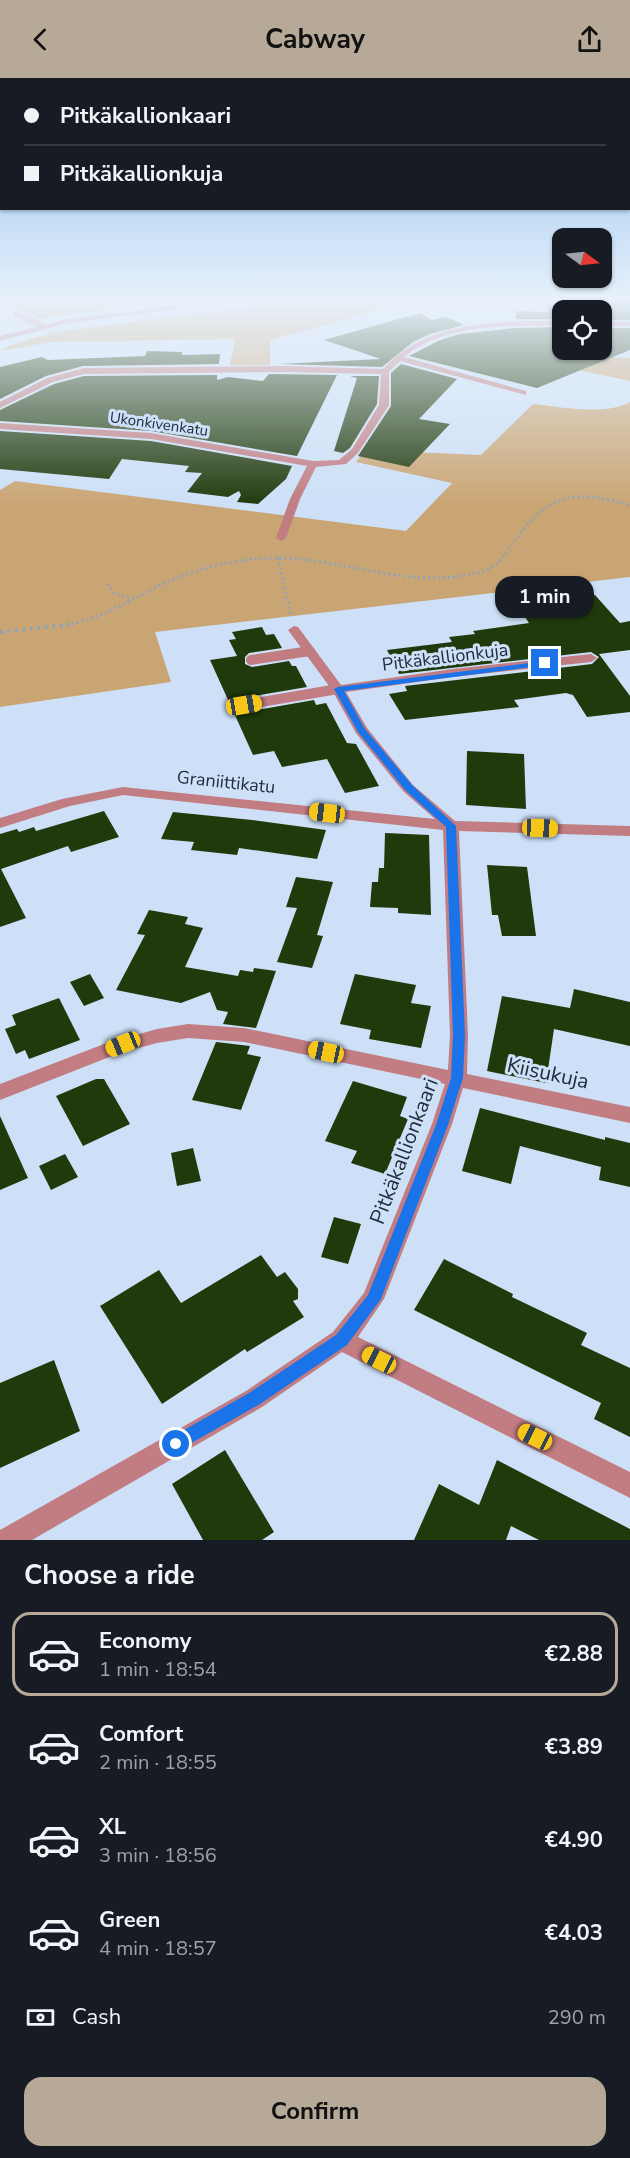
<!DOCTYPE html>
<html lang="en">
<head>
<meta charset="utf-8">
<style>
	:root { --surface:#171b24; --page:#20242c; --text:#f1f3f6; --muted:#9ea1a6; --line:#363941; --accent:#b6a997 }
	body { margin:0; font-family:"Nunito Sans",sans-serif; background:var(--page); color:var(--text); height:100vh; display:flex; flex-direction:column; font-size:22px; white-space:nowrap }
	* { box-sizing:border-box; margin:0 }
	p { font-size:20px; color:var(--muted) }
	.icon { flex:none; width:33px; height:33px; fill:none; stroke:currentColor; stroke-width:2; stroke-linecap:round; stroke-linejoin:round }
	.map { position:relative; height:1462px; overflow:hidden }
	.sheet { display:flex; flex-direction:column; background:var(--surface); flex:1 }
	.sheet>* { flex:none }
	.top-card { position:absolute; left:0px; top:0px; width:630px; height:132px; box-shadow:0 2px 4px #0004; display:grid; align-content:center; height:132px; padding:0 24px; background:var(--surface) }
	.needle { width:39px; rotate:105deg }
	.tools { position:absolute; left:552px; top:150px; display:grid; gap:12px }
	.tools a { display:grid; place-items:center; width:60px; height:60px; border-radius:12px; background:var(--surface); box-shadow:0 2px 4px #0004; font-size:30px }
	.end { position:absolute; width:27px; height:27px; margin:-14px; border:8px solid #1a73e8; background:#fff; box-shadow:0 0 0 3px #fff }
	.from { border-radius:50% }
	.bubble { position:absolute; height:42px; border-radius:18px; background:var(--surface); box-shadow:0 2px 4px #0004; font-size:20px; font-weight:700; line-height:42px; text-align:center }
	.car { position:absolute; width:18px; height:36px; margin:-18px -9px; border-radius:8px; box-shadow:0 0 4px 2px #0007; background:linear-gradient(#f5c518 24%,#345 0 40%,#f5c518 0 76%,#345 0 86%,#f5c518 0) }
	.top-card b { display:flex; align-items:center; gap:21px; height:57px; font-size:22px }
	.top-card b+b { border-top:2px solid var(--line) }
	.top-card i { width:15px; height:15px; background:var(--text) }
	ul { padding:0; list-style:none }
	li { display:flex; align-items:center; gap:18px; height:84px; margin:0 12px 9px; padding:0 12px; border:3px solid transparent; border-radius:18px }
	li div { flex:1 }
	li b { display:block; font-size:22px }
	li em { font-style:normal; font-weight:700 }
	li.active { border-color:var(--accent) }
	li>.icon { width:54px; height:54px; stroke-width:1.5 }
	h2 { padding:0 24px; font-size:27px; line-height:72px }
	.pay { display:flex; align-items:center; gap:15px; height:66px; padding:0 24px; font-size:22px }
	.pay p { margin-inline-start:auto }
	.action { display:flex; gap:12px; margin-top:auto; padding:12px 24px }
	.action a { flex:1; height:69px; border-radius:18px; background:var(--accent); color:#111; font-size:24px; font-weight:700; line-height:69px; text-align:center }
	header { display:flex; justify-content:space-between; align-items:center; height:78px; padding:0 24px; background:var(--accent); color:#111; font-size:27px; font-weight:700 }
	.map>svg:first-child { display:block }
</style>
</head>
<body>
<header><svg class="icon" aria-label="back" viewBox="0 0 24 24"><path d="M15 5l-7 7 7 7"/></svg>Cabway<svg class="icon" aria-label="share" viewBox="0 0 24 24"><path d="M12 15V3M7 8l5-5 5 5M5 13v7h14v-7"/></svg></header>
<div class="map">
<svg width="630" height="1462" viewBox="0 0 630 1462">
	<rect width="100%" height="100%" fill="#cde0f7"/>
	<!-- green -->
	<path fill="#caa574" d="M0,222H182L40,241L14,230L0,233Z
		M307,222H504L489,228L412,223L270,262V287H230L235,261L51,264L0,273L12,267L54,254Z
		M553,277L630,280V303L544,285Z
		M630,324V499L155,554L171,604L0,629V412L15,403L406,453L452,405L356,384L366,372L481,377L533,326C561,329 605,338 630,324Z"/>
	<!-- building -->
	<path fill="#203a0c" d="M587,222H630V242H602V232H562V241H516V233L548,234L547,228L592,229Z
		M420,235L432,242L446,239L464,247L430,256L413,264L382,289L279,286L381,281L324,262Z
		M562,249V272H602V250H630V272L537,310L409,278L440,262L460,256L515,250Z
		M147,273L182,274V277L220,276L219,286L83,288L46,298L0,321V289L42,279L48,282L145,278Z
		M401,286L457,301L419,341L450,346L409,389L358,378L391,328V295Z
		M269,296L337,297L297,378L151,353L0,343V332L54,306L84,298L217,297V302L228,299L263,303Z
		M350,298H379L377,326L350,370L343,375L334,373L357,300Z
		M0,353L151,363L292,388L286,401L258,426L237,424L241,417L239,413L228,419L187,414L202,395L185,394L189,388L122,381L109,401L0,391Z
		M595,517L620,545L630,543V572L599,576L630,618V634L587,639L573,617L566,615L514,622L519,629L405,642L389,616L407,613L405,608L592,586L599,579L591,574L399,596L387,572L452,564L449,559L475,556L473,553L529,545L517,527Z
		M262,549L266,557L274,556L282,570L249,575L245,579V586L252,589L289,583L292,588H296L307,609L242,620L238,624V631L245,634L314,622L316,627L326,625L347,665L356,666L379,708L345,715L327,681L282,689L274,673L253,677L210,582L237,578L229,562L236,561L232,554Z
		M467,673L524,676L526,731L466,727Z
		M104,733L119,759L71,774L68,768L1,791L26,840L0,849V756L17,751L19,754L34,749L36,753Z
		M173,734L252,742L326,752L317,781L239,770L237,777L191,772L194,764L161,761Z
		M385,755L429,757L431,837L398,835V830L370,829L372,804H378L379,790H384Z
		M487,787L527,789L536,858H502L498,837H492Z
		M296,799L333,804L317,857L323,858L312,890L277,884L297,830L286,829Z
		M149,832L188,839L185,846L203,850L185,889L238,898L240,892L253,894L254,890L276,893L256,950L223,946L228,934L217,932L210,914L181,925L116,912L145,857L137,856Z
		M90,896L104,920L84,928L70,904Z
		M355,896L416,907L411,925L431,928L421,970L369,961L371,952L340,946Z
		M574,911L630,924V968L554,951L546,1005L487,993L502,918L570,930Z
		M59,920L80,962L29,981L25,972L16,976L5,951L16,947L12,937Z
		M216,964L250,968L247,976L261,979L241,1032L192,1022Z
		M96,1001H104L130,1046L83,1068L56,1018Z
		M353,1003L407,1019L400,1038L408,1041L385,1096L351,1085L357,1073L325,1063Z
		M480,1030L605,1062V1059L630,1065V1109L599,1102L601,1089L520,1068L511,1106L462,1093Z
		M0,1038L28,1100L0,1112Z
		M193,1070L201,1103L177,1108L171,1075Z
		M65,1076L78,1099L51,1112L39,1088Z
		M334,1139L361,1146L348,1186L321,1179Z
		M261,1177L277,1199L285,1194L298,1211V1221L293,1223L304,1239L247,1274L245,1271L162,1326L100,1228L159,1192L181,1225Z
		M444,1181L513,1216L512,1219L587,1255L581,1267L630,1290V1359L594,1341L601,1325L414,1232Z
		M54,1282L80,1353L0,1390V1305Z
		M225,1372L274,1454L262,1462H203L172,1406Z
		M497,1382L630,1451V1462H539L511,1448L506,1462H414L439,1406L479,1427Z"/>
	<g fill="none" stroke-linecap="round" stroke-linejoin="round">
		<!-- path-far2 -->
		<path stroke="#92a2b6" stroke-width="2" stroke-dasharray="1.5 2" stroke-linecap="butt" d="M60,222L71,225
			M435,222L451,225L471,233
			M259,226L285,222"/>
		<!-- path-far1 -->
		<path stroke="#92a2b6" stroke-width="3" stroke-dasharray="2 3" stroke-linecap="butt" d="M278,480L291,537
			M107,506L114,515L134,521
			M67,547C103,540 130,521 163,506C191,493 223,484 255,481C331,473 404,515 480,494C496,490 501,482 510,469C547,417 568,410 630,427"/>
		<!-- path -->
		<path stroke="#92a2b6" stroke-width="4" stroke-dasharray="3 4.5" stroke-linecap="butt" d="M0,554L74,546"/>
		<!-- service-far1 -->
		<path stroke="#c17d82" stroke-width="6" d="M16,236L43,248"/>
		<!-- service -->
		<path stroke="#c17d82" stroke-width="10" d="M251,582L310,573
			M244,627L338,611"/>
		<!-- minor -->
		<path fill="#c17d82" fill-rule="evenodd" d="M526,243H562V247C511,249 447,244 404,279L526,313V317L400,283L389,294V327L358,375L346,386L316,389L300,421L286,460L281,463L276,460L290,421L307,388L151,361L0,351V345L151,355L313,383L339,382L352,371L379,327L381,296L284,294L84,296L53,304L0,330V324L47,300L84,290L284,288L383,291C420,250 473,245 526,243Z
			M602,244H630V248H602Z
			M294,548L298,549L341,607L453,591L591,576L597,580L591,584L453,599L346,614L367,650L413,707L455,743L630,748V758L459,753L468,957L467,996L630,1029V1045L463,1010L452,1046L384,1221L358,1259L630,1394V1420L342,1274L262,1329L32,1462H0V1452L246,1313L333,1254L364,1215L432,1046L445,1006L244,964L188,960L157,965L117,976L0,1022V1006L104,966L157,951L188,946L244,950L448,992L450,957L443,752L123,717L70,728L0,750V740L62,721L123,709L435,741L403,713L356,655L332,612L288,552Z"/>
		<!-- tertiary -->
		<path fill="#c17d82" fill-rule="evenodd" d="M223,222H248L68,245L0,263V258L68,241Z"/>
	</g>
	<!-- sky -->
	<linearGradient id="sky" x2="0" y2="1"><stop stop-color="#8dbdef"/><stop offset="0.52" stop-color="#e8f1fb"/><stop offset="1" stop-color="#e8f1fb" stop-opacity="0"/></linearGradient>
	<rect width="630" height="427" fill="url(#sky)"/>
	<!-- route -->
	<path fill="#1a73e8" d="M545,583L550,585L548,587L344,613L365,651L412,707L456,748L465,957L463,1000L448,1047L381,1221L347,1267L260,1326L181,1371L176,1374L170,1371L168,1366L170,1360L249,1315L336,1257L368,1217L436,1047L451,1000L453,957L446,749L405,712L358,654L334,611L338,609Z"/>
	<g text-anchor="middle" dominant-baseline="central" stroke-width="6" stroke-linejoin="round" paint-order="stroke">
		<!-- far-street labels -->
		<g font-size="15" fill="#212d3b" stroke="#cde0f7">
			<text transform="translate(159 346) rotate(8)">Ukonkivenkatu</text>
		</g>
		<!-- street labels -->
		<g font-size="18" fill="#212d3b" stroke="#cde0f7">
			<text transform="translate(445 579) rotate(-7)">Pitkäkallionkuja</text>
			<text transform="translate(226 704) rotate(6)">Graniittikatu</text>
		</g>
		<!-- near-street labels -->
		<g font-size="21" fill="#212d3b" stroke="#cde0f7">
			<text transform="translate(548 995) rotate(12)">Kiisukuja</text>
			<text transform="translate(404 1073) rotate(-69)">Pitkäkallionkaari</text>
		</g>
	</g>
</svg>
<div class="tools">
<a><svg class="needle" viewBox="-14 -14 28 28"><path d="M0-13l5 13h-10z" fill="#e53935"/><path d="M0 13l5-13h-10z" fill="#9ea1a6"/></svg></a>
<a><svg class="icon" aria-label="locate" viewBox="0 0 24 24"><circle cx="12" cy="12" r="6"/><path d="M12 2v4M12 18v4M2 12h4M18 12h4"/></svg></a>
</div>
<i class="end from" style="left:176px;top:1366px"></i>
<i class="end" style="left:545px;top:585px"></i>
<div class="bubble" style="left:495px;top:498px;width:99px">1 min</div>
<i class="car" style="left:244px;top:627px;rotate:81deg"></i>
<i class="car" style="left:327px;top:735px;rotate:277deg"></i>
<i class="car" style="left:540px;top:750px;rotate:92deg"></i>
<i class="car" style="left:123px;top:966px;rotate:248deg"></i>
<i class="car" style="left:326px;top:974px;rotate:282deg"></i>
<i class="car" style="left:379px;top:1282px;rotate:297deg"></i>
<i class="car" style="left:535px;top:1359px;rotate:296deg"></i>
<div class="top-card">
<b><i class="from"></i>Pitkäkallionkaari</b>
<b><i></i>Pitkäkallionkuja</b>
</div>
</div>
<section class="sheet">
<h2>Choose a ride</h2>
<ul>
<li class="active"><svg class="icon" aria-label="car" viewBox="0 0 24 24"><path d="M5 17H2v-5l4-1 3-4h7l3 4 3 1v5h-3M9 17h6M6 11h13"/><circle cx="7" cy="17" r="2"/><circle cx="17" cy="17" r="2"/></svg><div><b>Economy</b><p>1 min · 18:54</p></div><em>€2.88</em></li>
<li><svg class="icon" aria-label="car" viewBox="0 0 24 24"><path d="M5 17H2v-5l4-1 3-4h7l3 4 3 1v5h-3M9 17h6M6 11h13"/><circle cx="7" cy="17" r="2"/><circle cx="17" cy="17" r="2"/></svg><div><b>Comfort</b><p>2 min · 18:55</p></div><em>€3.89</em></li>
<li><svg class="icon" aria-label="car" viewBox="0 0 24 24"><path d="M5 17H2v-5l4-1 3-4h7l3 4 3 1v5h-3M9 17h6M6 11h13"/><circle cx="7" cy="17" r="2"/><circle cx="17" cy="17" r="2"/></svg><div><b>XL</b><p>3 min · 18:56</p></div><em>€4.90</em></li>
<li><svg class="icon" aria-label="car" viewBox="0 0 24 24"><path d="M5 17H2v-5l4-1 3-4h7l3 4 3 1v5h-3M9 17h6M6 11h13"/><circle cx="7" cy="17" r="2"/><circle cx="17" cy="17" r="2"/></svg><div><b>Green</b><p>4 min · 18:57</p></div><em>€4.03</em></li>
</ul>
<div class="pay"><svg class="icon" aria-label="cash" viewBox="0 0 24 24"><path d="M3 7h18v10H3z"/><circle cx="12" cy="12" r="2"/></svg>Cash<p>290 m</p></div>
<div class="action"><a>Confirm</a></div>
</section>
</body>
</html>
